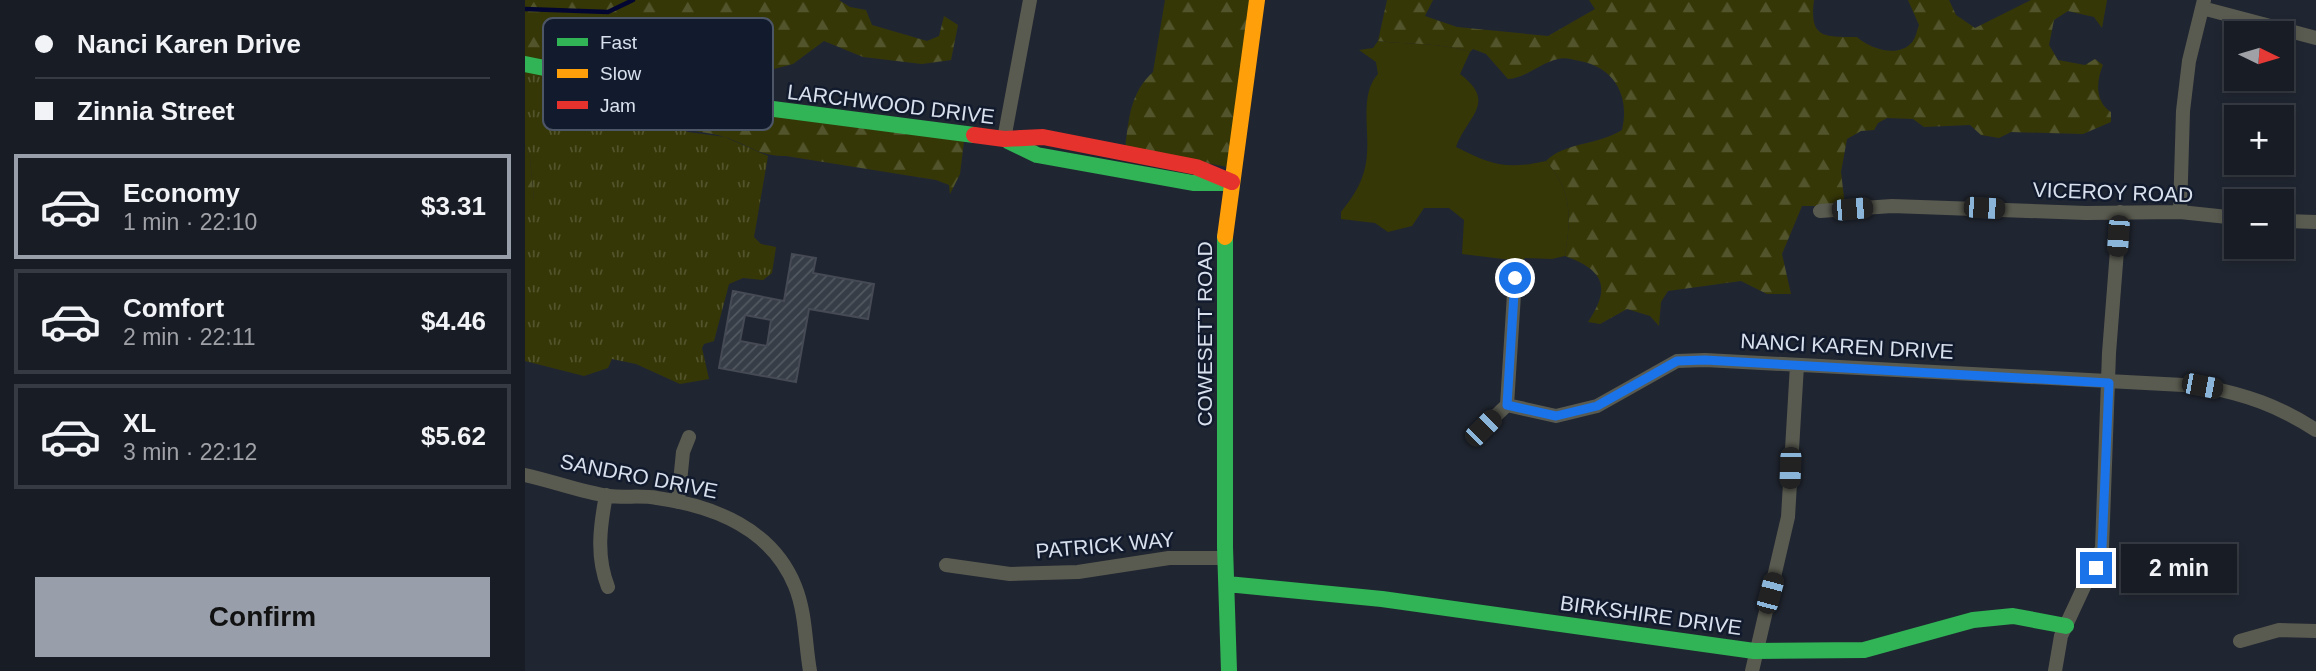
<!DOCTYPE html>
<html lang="en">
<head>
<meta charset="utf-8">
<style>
	:root { --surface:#181c25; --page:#21252d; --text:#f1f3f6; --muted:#9fa1a7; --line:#363a42; --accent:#989fab }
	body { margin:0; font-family:Helvetica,sans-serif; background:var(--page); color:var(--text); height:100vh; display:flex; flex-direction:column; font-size:26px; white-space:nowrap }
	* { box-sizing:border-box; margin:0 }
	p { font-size:23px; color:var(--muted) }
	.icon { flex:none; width:38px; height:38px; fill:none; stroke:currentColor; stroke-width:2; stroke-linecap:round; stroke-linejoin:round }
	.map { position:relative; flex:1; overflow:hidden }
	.side { display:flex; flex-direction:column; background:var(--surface); width:525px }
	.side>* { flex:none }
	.top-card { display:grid; align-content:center; height:154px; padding:0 35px; background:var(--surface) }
	.needle { width:46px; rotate:95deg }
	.controls { position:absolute; left:1699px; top:21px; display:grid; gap:14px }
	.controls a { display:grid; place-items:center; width:70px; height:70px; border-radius:0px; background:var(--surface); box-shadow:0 4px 10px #0003,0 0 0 2px var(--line); font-size:35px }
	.end { position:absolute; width:32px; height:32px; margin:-16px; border:9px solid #1a73e8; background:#fff; box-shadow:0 0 0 4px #fff }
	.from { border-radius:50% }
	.bubble { position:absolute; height:49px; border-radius:0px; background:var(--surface); box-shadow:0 4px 10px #0003,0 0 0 2px var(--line); font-size:23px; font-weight:700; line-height:49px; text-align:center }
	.car { position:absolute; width:21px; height:42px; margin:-21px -10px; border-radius:9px; box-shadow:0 0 5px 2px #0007; background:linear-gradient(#222 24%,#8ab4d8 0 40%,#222 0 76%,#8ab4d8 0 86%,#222 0) }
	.top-card b { display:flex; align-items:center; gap:24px; height:66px; font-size:26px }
	.top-card b+b { border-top:2px solid var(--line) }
	.top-card i { width:18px; height:18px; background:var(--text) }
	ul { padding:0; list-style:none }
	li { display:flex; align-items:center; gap:21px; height:105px; margin:0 14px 10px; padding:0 21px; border:4px solid var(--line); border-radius:0px }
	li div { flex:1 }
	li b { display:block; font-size:26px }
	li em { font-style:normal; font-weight:700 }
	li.active { border-color:var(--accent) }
	li>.icon { width:63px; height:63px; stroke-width:1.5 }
	.cta { display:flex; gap:14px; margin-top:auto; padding:14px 35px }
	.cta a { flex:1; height:80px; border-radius:0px; background:var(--accent); color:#111; font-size:28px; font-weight:700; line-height:80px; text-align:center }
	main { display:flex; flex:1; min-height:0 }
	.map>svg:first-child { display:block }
</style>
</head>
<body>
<main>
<section class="side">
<div class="top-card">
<b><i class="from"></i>Nanci Karen Drive</b>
<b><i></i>Zinnia Street</b>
</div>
<ul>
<li class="active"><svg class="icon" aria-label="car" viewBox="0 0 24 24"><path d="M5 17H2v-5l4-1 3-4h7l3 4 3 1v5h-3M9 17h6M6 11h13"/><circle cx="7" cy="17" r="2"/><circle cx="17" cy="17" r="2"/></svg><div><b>Economy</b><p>1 min · 22:10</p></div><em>$3.31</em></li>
<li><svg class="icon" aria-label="car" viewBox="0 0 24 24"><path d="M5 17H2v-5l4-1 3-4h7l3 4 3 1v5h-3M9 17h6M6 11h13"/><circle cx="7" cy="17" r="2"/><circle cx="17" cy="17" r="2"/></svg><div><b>Comfort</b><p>2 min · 22:11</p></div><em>$4.46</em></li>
<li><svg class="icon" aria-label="car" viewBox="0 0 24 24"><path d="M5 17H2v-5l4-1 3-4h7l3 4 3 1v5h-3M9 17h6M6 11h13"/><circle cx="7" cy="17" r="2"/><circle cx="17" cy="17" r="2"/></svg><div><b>XL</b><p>3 min · 22:12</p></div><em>$5.62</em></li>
</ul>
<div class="cta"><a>Confirm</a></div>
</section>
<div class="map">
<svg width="1791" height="671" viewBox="0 0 1791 671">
	<defs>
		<pattern id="forest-firs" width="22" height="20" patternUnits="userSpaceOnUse" patternTransform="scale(1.75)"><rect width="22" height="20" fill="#363707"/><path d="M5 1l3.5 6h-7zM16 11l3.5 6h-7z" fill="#52542b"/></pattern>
		<pattern id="park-tufts" width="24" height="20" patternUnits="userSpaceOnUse" patternTransform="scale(1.75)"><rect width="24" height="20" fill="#363707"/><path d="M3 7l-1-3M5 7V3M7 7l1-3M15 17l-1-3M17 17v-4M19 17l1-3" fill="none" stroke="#52542b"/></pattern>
		<pattern id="building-hatch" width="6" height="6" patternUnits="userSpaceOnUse" patternTransform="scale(1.75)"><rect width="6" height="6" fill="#373d46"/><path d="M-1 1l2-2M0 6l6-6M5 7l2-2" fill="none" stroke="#535961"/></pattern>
	</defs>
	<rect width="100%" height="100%" fill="#202631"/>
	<!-- grass -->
	<path fill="#363707" d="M853,41C885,45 915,42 945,52L935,74C973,103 942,116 931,147C967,165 981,170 1021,161C1048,192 1046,217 1040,256L1027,259L1000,258L992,265L986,260L937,254L939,220L924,208H899L887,226L863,232L850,223L816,219V212C830,195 841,177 842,153C844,128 835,93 853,74L851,62L834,50L848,48Z"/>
	<!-- forest -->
	<path fill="url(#forest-firs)" d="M0,0H314L325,7L341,10L347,25L402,41L414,36L419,16L433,25L426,60L397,64L338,57L299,41L268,64L249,69L242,105L439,141L435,174L425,194L424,185L411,180L261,156C238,157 224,146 203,138C184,131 162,132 143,125L0,65Z
		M640,0H733L709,168L600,149C604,118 605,93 628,72Z
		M862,0H908L900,16L932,27L1023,36L1070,9L1064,0H1289C1284,39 1299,37 1332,37C1345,49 1375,59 1388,41C1391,37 1392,30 1394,25L1383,0H1424L1431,15L1450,28L1506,0H1582L1577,28L1569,17L1543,11L1529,20L1524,45L1533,60L1560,65L1570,59L1578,65C1571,81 1570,102 1586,112V122L1558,134L1486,132L1474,138L1456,135L1445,125L1399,127L1388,119L1362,118L1353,123L1349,130L1336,131L1322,139L1316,172L1320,206H1277L1257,254L1266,294H1242L1216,281L1143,291L1136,302L1134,326L1125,316L1102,309L1075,324L1063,322C1087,286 1078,270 1040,256C1046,217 1048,192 1021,161C1040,142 1074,145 1097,130C1105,96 1090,68 1055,61C1048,60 1040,57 1033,59C1015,63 1001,78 983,79L961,54L948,49L945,52C915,42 885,45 853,41Z
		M0,144L5,158L9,200H0Z"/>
	<!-- park -->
	<path fill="url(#park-tufts)" d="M0,65L144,96L143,125L163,132L200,137L243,156L229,237L236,244L251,247L247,273L238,280L218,278L204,284L189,341L179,344L177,348L184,379L155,384L111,364L87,359L83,368L59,376L0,361V200H9L5,158L0,144Z"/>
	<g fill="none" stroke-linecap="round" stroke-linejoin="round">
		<!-- stream -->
		<path stroke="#030630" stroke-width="4.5" d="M0,9L83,12L108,0"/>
	</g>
	<!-- building -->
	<path fill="url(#building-hatch)" stroke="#454a54" stroke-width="2" fill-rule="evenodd" d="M267,254L291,258L288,273L349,284L343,319L284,309L271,382L194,368L208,291L259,301ZM220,315L246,320L242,346L215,341Z"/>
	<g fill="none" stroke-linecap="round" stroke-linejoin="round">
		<!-- street -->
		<path stroke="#5a5b50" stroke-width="14" d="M1677,8L1791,38
			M479,139L505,0
			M1295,211L1367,206L1561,213L1655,212L1712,218
			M1655,212L1658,111L1664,61L1679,0
			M1757,221L1791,222
			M982,405L1031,416L1072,406L1152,361L1180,360L1677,386C1722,395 1752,405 1791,430
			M982,405L990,278
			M958,428L982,405
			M0,475C28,481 56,492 84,496C100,498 116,495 132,498C189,506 247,529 270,586C281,613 280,643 285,671
			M81,495C75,527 71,556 83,587
			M153,502L158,452L164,437
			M421,565L485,574L553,572L644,558H700
			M1715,641L1754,630L1791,631
			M1227,671L1263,517L1272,365
			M1530,671L1536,636L1577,548L1584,353L1595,212"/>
		<!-- fast -->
		<path stroke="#30b455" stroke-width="16" d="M0,64L179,100L449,135
			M483,141L512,155L668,183H699
			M700,237V547L704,671
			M702,584L857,599L1229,651L1339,650L1448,620L1488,616L1541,626"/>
		<!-- slow -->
		<path stroke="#ff9f0a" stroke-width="16" d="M700,237L732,0"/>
		<!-- jam -->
		<path stroke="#e5322d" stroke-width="16" d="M449,135L479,139L518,137L671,167L707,182"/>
	</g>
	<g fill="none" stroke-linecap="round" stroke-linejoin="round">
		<!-- route -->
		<path stroke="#1a73e8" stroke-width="9" d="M990,278L982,405L1031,416L1072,406L1152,361L1180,360L1584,383L1577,548L1571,568"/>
	</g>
	<g text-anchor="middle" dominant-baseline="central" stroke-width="5" stroke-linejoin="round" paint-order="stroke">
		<!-- street labels -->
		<g font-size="21" fill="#d9e0ed" stroke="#111b2d">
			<text transform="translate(366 104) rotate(7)">LARCHWOOD DRIVE</text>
			<text transform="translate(1588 192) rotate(2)">VICEROY ROAD</text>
			<text transform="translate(679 334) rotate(-90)">COWESETT ROAD</text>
			<text transform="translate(1322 346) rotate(3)">NANCI KAREN DRIVE</text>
			<text transform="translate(114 476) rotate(11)">SANDRO DRIVE</text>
			<text transform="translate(580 545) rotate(-5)">PATRICK WAY</text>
			<text transform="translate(1126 615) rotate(8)">BIRKSHIRE DRIVE</text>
		</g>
	</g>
	<!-- legend -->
	<rect x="18" y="18" width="230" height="112" rx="10" fill="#111b2d" stroke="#4d5667" stroke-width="2"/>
	<rect x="32" y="38" width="31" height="8" fill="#30b455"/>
	<rect x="32" y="69" width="31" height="9" fill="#ff9f0a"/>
	<rect x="32" y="101" width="31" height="8" fill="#e5322d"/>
	<g font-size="19" fill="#d9e0ed">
		<text x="75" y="49">Fast</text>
		<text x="75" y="80">Slow</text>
		<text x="75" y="112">Jam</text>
	</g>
</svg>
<div class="controls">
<a><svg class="needle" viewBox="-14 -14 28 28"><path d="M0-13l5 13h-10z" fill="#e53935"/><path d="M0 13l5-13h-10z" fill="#9fa1a7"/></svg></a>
<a>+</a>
<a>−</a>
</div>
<i class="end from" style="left:990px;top:278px"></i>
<i class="end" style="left:1571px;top:568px"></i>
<div class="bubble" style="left:1596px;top:544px;width:116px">2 min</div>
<i class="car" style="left:1459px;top:208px;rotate:93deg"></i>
<i class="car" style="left:1327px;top:209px;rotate:85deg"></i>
<i class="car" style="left:1593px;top:236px;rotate:184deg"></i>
<i class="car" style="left:1677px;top:386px;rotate:101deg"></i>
<i class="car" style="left:958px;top:428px;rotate:45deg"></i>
<i class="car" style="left:1265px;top:468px;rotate:182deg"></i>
<i class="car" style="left:1245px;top:593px;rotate:15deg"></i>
</div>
</main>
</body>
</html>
